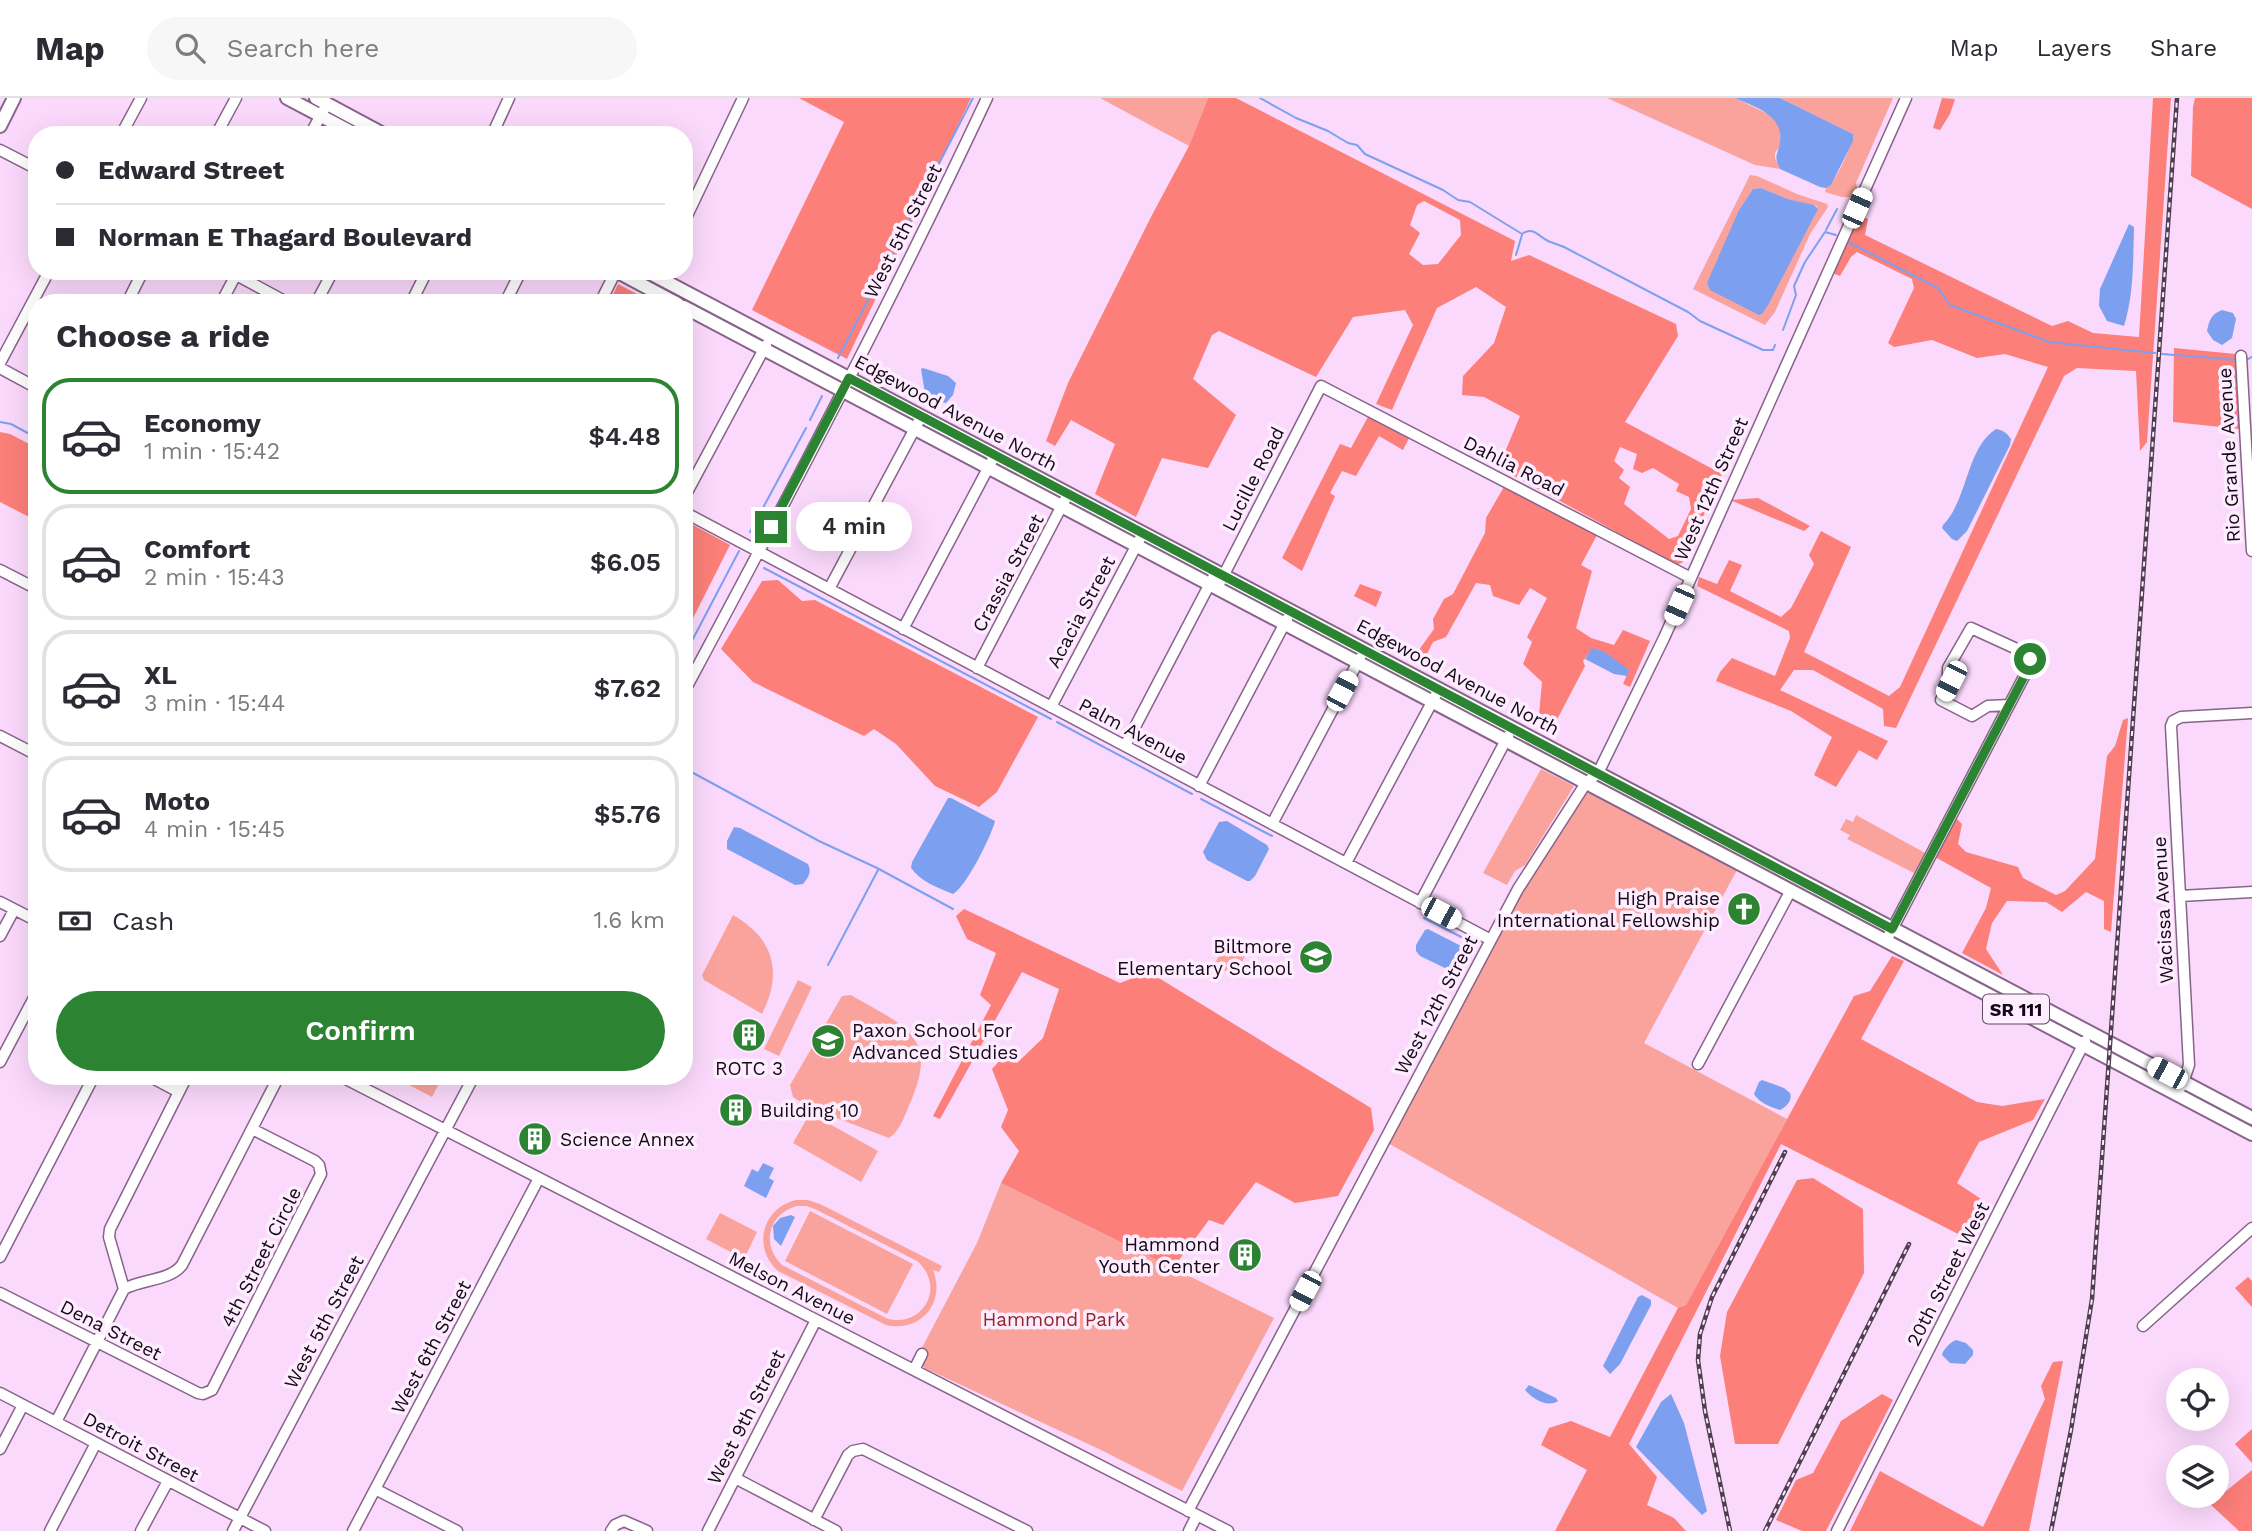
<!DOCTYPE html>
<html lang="en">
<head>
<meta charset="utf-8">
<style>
	:root { --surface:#fff; --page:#f7f7f7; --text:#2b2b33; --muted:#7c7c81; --line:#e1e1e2; --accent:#2c8433 }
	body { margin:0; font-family:"Work Sans",sans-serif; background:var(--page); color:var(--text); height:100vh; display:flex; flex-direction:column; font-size:26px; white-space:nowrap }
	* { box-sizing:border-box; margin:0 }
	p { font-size:23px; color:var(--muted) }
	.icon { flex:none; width:38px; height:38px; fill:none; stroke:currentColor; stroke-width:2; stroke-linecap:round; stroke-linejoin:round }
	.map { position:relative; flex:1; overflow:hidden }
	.panel { position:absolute; left:28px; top:196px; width:665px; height:791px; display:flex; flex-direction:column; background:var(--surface); border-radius:28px; box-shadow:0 7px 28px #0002 }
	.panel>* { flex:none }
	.hud { position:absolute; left:28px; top:28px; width:665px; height:154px; border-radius:28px; box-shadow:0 7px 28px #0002; display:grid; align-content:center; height:154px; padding:0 28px; background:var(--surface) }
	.buttons { position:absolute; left:2166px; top:1270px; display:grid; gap:14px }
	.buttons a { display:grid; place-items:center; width:63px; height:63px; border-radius:50%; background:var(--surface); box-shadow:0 7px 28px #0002; font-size:35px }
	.end { position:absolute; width:32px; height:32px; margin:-16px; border:9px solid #2c8433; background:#fff; box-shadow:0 0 0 4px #fff }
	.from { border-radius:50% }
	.bubble { position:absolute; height:49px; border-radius:24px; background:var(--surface); box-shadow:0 7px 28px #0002; font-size:23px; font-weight:600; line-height:49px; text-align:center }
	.car { position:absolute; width:21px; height:42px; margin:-21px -10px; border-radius:9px; box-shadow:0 0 5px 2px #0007; background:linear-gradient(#fff 24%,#345 0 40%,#fff 0 76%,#345 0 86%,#fff 0) }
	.hud b { display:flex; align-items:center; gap:24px; height:66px; font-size:26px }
	.hud b+b { border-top:2px solid var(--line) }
	.hud i { width:18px; height:18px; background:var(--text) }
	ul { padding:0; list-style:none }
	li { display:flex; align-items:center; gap:21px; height:116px; margin:0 14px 10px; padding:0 14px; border:4px solid var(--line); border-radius:28px }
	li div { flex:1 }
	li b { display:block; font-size:26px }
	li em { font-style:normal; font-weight:600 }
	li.active { border-color:var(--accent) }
	li>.icon { width:63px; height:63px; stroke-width:1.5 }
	h2 { padding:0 28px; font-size:32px; line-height:84px }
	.pay { display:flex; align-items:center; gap:18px; height:77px; padding:0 28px; font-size:26px }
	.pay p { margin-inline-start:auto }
	.action { display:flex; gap:14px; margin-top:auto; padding:14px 28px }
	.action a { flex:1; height:80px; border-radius:42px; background:var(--accent); color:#fff; font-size:28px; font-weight:600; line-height:80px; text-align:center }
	header { display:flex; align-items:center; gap:42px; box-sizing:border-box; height:98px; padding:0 35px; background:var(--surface); border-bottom:2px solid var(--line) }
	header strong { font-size:33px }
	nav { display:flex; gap:38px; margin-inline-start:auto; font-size:24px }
	.search { width:490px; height:63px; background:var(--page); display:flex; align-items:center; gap:18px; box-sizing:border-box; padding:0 24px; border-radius:38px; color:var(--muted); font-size:26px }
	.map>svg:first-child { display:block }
</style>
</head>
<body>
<header>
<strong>Map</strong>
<div class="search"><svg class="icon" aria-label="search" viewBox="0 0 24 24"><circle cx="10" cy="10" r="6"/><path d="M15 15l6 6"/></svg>Search here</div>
<nav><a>Map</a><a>Layers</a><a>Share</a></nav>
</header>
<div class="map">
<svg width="2252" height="1433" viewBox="0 0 2252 1433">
	<rect width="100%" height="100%" fill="#fbd9fc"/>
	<!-- green -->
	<path fill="#f9a39c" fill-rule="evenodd" d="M1100,0H1208L1189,48Z
		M1607,0H1735L1770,17L1777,25L1781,34L1780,48L1775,55V60L1780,71L1755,67Z
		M1780,0H1893L1856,85L1858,94C1850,104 1836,97 1825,94L1826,90C1836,84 1852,48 1853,36Z
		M1750,77L1757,78L1797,96L1827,106L1828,109L1810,136L1775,214L1765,227L1693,191ZM1761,90L1788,101L1817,108L1814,119L1807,129L1739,112L1753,91Z
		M1541,671L1574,688L1525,767L1515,773L1507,787L1483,775Z
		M1593,694L1738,770L1644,945L1787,1021L1686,1207L1678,1210L1388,1045L1522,792L1574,710L1587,695Z
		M1856,717L1927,756L1916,776L1847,741L1850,737L1840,732L1846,721L1853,724Z
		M733,817C774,840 783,875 762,916L704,882L702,877Z
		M1228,840L1249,850L1235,878L1214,867Z
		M798,882L812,889L779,958L764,951Z
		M851,897C901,927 940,936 911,1003C905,1016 901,1032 889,1040L810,1010L793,999L790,987L842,898Z
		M392,978H443L432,999Z
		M810,1015L878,1053L861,1084L793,1045Z
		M1001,1085L1274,1220L1182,1393L1101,1352L914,1265L977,1145Z
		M796,1102H808L820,1106L942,1168L939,1174L933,1172C946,1204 921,1235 886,1227L778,1173C752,1150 762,1110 796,1102ZM797,1108H807L817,1112L917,1163C946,1188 924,1229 888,1221L782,1167C761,1147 768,1116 797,1108Z
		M810,1113L913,1166L887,1216L785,1163Z
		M720,1115L757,1134L744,1161L706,1141Z"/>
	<!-- forest -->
	<path fill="#fc7f79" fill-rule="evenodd" d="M799,0H971L847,261L752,212L844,24Z
		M1208,0H1236L1515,143L1511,163L1529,157L1676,226L1678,238L1625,324L1722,376L1683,464L1677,467L1507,374L1500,366L1520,318L1484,299L1462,297L1463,278L1494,245L1506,209L1476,189L1437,210L1392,312L1376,306L1413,227L1405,212L1353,219L1316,279L1219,233L1212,237L1193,281L1236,317L1208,370L1162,360L1136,419L1095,396L1115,346L1071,322L1055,348L1046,343L1068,285L1152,117L1189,48ZM1424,103L1460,122L1461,137L1438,166L1423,167L1409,156L1420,135L1410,127L1417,107ZM1620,349L1637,356L1633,371L1642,375L1653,370L1679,386L1676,393L1689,399L1691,411L1678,438L1669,441L1624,406L1630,389L1619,380L1624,372L1614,363Z
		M1942,0L1955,1L1950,16L1940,32L1933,30Z
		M2153,0H2171L2147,344L2140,353L2136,273L2077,270L2064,278L1896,630L1884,628L1883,611L1813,572H1794L1780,592L1888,643L1877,662L1859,652L1836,689L1814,677L1832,639L1791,613L1716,583L1720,574L1732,560L1775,578L1790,540L1789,533L1697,488L1699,479L1717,486L1729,462L1742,467L1730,493L1781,519L1791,510L1814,466L1809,457L1821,433L1851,449L1804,554L1889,598L1900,589L2048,269L2005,256L1977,260L1932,242L1894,249L1888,245L1914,190L1912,181L1857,154L1851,159L1840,178L1832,175L1860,118L1868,121L1865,137L2052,228L2068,223L2093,235L2139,239Z
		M2195,0H2252V111L2191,78L2193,9Z
		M618,186L654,205H609Z
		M2174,250L2236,256L2240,331L2173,324Z
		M1369,317L1410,338L1403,352L1379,338L1356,378L1342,373L1330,395L1335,398L1302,473L1282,460L1340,346L1351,350Z
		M0,334L10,336L37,350V423L0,404Z
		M1505,387L1597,437L1581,467L1592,473L1576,530L1591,540L1614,547L1623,532L1650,543L1630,589L1623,586L1629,572L1592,551L1583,563L1585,568L1549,637L1538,628L1542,584L1523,566L1532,544L1527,539L1547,500L1530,490L1519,507L1493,498L1490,487L1476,485L1446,539L1433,544L1422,566L1415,565L1416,556L1434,531L1433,521L1444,501L1453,496L1485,435L1486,420Z
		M1758,400L1810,428L1804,433L1730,402Z
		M684,422L730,447L684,538Z
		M778,482L802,503L815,502L1038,619L997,694L979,709L935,688L896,646L874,631L864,638L753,584L721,551L762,483Z
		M1360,486L1382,494L1376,509L1354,498Z
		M2128,620L2111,834L2104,831V803L2086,794L2062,814L2046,804L2007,803L1992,825L1986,851L2003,877L1962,855L1986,810L1991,790L1935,759L1955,719L1962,726L1958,746L1966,754L2018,769L2023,780L2056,797L2065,793L2095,761L2107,658L2115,648L2123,622Z
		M964,811L1120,885L1149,874L1371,1010L1374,1032L1338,1098L1295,1105L1256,1084L1223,1127L1209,1122L1173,1170L1001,1085L1019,1053L1001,1029L1008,1012L992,971L1002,960L1017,965L1043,940L1059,891L1022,874L940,1021L933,1018L991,907L980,897L996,855L967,841L956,818Z
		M1892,858L1904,863L1861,941L1977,1004L2002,1008L2045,1001L2033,1022L1979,1044L1957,1085L1987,1105L1970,1142L1781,1046L1629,1346L1657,1379L1647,1407L1674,1420L1686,1433H1555L1587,1372L1541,1347L1549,1330L1571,1323L1610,1339L1678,1210L1686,1207L1854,898L1870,893Z
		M1813,1080L1863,1111L1864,1175L1778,1346H1735L1720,1258L1727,1214L1797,1082Z
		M2248,1179L2252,1183V1209L2235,1190Z
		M2063,1263L2029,1433H1850L1880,1373L1983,1429L2045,1301L2041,1288L2053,1264Z
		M1882,1296L1893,1302L1826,1433H1802L1776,1422L1796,1382L1813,1375L1841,1323Z
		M2252,1331V1365L2235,1346Z
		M2252,1372V1433H2239L2210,1406Z"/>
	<!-- water -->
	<path fill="#7ca0ef" d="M1735,0H1780L1853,36V43L1831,87L1826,90L1820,89L1780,71C1773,56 1778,58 1780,44C1784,17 1755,9 1735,0Z
		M1761,90L1788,101L1814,107L1818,111L1768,207L1762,216L1759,217L1710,192L1707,185L1739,112L1753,91Z
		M2129,126L2134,129C2133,163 2134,196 2124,228L2107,223L2099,208L2100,191Z
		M2222,212L2233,215L2236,221L2232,240L2222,247L2213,242L2207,233C2209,223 2211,216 2222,212Z
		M923,270L948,278L956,285L953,297L946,305L936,303L925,295L921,271Z
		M1996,331C2003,332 2007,335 2011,341L2010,347L1967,433L1957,443L1952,441L1942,430L1943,427C1968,402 1966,350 1996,331Z
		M1592,550L1605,554L1629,572L1627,578L1614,576L1585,561Z
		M948,700H951L995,723C991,739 966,789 953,796C937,789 921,784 911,770L912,764Z
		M1227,723L1267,747L1269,751L1255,778L1250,783H1247L1207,762L1203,754L1219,724Z
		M734,729L740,730L808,766C812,774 808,780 803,786L795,787L727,751V743Z
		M1428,831L1463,849L1464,854L1451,873L1420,858L1416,853V847L1425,832Z
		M1762,982L1784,990L1790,995C1793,1002 1786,1009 1780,1012C1770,1009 1760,1005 1754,996L1759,984Z
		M763,1065L774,1070L769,1080L774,1083L766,1100L744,1088L752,1071L758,1074Z
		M791,1117L795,1119L781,1148L774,1141L773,1128L780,1120Z
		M1642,1197L1651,1202V1207L1620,1266L1610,1276L1603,1268L1638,1199Z
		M1956,1242L1966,1245L1973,1252V1257L1965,1266L1950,1265L1942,1257C1943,1251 1951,1244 1956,1242Z
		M1529,1287L1556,1300L1558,1303C1547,1310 1533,1301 1525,1292Z
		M1671,1296L1684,1325L1707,1413L1702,1417L1636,1349L1661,1304Z"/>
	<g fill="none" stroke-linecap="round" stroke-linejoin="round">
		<!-- stream -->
		<path stroke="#7ca0ef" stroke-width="2" d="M1260,0L1296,20L1328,33L1348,45L1357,47L1365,56L1443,92L1458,102L1470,104L1522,136C1533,128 1538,138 1548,143C1553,145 1559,147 1564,149L1688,214L1700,223L1763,252H1773L1775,247
			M1826,132L1837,111
			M1848,144L1938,190L1950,207L2049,244L2155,255
			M1516,157L1522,137
			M1783,232L1796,197L1794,188L1805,164L1825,134L1836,137
			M2162,256L2238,262
			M838,260L973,0
			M2246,262L2252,259
			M810,322L822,298
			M0,324L11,326L37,340
			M750,434L806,330
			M764,470L1051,621
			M684,558L739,453
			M1057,624L1192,696
			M684,670L819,743L877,770L953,811
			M1201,701L1272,738
			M1424,820L1471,844
			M828,867L878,772"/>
		<!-- minor casing -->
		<g stroke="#88638a" stroke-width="13">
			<path id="minor" d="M121,37L141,0
				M216,37L236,0
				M310,37L327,6
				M492,37L509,0
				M0,52L37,71
				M684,124L743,0
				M229,173L288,205
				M127,205L143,173
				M221,205L238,173
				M316,205L333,173
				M411,205L427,173
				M505,205L521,173
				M600,205L616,173
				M2241,258L2252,453
				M0,265L49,173
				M0,270L37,290
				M684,400L766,247
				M684,414L1491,842
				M0,472L37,491
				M1217,490L1321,288L1691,480
				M829,491L921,319
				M903,531L995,357
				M977,570L1068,396
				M684,594C789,398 893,201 987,0
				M1051,609L1143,435
				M0,638L37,657
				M1125,648L1216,474
				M1199,688L1287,521
				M1272,726L1360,560
				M1346,765L1439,591
				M2180,798L2252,794
				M0,804L37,823
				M1420,805L1508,638
				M0,838L14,812
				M1886,843L2028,571L2030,561L2019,552L1971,530L1948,570V576L1951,583L1941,602L1972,618L1988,608L2009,607
				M0,964L37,894
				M1698,966L1791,792
				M149,978L179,994
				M340,978L1228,1433
				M2182,988L2189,967L2171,628L2173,623L2181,619L2252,615
				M0,1159L94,978
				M124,1191L109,1139L110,1131L187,978
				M0,1195L198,1295L203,1296L212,1292L321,1076L319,1067L315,1063L252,1031
				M2143,1228L2252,1130
				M914,1272L922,1256
				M0,1295L265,1433
				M56,1324L124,1191C141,1181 170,1183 182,1167L279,978
				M0,1351L23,1307
				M735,1380L836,1433
				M375,1391L457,1433
				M1188,1413L1518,791L1586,685L1598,675L1602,667L1664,540L1906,0
				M814,1422L848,1357L853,1353L863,1351L1027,1433
				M50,1433L96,1345
				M141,1433L168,1383
				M233,1433L474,978
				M353,1433L539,1080
				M611,1433L615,1427L624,1423L647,1433
				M708,1433L816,1222
				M1189,1433L1197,1417
				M1837,1433L2085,943"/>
		</g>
		<!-- major casing -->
		<g stroke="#88638a" stroke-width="16">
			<path id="major" d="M287,0L357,37
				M316,0L385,37
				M0,28L14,0
				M616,173L676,205
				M646,173L2252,1020
				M684,209L2252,1036"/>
		</g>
		<!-- minor -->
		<use href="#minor" stroke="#fff" stroke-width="10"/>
		<!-- major -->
		<use href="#major" stroke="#fff" stroke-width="12"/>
		<!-- rail casing -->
		<g stroke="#4f3d50" stroke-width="4.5">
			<path id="rail" d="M1730,1433L1705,1313L1698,1262L1700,1236L1712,1199L1785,1054
				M1765,1433L1909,1146
				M2051,1433L2071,1332L2092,1201L2177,0"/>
		</g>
		<!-- rail -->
		<use href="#rail" stroke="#feedff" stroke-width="2" stroke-dasharray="5" stroke-linecap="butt"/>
	</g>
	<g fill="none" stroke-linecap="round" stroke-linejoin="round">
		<!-- route -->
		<path stroke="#2c8433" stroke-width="9" d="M771,429L849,280L1892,831L2028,571L2030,561"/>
	</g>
	<!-- icons -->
	<defs>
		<g id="church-disc" transform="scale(1.75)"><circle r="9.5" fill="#2c8433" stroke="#feedff"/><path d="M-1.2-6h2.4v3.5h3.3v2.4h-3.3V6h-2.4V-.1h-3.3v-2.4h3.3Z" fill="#fff"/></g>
		<g id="school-disc" transform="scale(1.75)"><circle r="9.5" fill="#2c8433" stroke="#feedff"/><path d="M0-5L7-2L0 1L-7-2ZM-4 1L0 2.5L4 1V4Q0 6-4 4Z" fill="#fff"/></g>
		<g id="building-disc" transform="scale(1.75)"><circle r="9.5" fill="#2c8433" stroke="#feedff"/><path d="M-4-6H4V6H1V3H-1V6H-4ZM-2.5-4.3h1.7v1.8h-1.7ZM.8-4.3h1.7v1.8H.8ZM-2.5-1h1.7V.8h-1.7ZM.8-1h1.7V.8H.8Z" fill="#fff"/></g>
	</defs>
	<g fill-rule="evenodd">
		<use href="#church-disc" x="1744" y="811"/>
		<use href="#school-disc" x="1316" y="859"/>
		<use href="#building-disc" x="749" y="937"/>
		<use href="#school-disc" x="828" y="943"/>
		<use href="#building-disc" x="736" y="1012"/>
		<use href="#building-disc" x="535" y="1041"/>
		<use href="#building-disc" x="1245" y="1157"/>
	</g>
	<g text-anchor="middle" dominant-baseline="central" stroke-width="7" stroke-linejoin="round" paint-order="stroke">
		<!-- shield labels -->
		<rect fill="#feedff" stroke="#5b4d5c" stroke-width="2" x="1983" y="896.5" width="66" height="29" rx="5"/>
		<g font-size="18" font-weight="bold" fill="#150816">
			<text x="2016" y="911">SR 111</text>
		</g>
		<!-- street labels -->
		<g font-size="19" fill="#150816" stroke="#feedff">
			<text transform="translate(903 133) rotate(-63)">West 5th Street</text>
			<text transform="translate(956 315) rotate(28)">Edgewood Avenue North</text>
			<text transform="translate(2229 357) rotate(-93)">Rio Grande Avenue</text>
			<text transform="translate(1514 368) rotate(27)">Dahlia Road</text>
			<text transform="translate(1253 381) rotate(-63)">Lucille Road</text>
			<text transform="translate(1711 391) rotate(-66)">West 12th Street</text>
			<text transform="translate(1008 475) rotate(-62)">Crassia Street</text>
			<text transform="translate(1081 514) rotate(-62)">Acacia Street</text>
			<text transform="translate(1458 579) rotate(28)">Edgewood Avenue North</text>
			<text transform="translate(1133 633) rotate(28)">Palm Avenue</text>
			<text transform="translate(2163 812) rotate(-93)">Wacissa Avenue</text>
			<text transform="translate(1436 907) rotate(-62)">West 12th Street</text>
			<text transform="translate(261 1159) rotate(-63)">4th Street Circle</text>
			<text transform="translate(1948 1176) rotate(-63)">20th Street West</text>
			<text transform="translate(792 1190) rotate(27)">Melson Avenue</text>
			<text transform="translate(324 1224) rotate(-62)">West 5th Street</text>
			<text transform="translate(111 1232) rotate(27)">Dena Street</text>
			<text transform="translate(431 1249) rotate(-62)">West 6th Street</text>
			<text transform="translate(746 1319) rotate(-63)">West 9th Street</text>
			<text transform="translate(141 1349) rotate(28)">Detroit Street</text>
		</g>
		<!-- poi labels -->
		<g font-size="19" fill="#150816" stroke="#feedff" text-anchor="end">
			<text x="1720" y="800">High Praise<tspan x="1720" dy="22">International Fellowship</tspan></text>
			<text x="1292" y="848">Biltmore<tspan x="1292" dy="22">Elementary School</tspan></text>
			<text x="852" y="932" text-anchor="start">Paxon School For<tspan x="852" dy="22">Advanced Studies</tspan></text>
			<text x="749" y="970" text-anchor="middle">ROTC 3</text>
			<text x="760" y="1012" text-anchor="start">Building 10</text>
			<text x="560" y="1041" text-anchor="start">Science Annex</text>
			<text x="1220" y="1146">Hammond<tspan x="1220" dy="22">Youth Center</tspan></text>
		</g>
		<!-- park labels -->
		<g font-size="19" fill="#932426" stroke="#feedff">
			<text x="1054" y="1221">Hammond Park</text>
		</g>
	</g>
</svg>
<div class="buttons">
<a><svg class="icon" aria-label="locate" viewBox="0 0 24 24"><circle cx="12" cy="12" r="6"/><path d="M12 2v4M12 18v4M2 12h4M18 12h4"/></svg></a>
<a><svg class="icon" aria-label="layers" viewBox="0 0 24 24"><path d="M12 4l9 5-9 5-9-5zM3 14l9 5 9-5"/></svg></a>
</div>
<i class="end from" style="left:2030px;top:561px"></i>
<i class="end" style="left:771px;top:429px"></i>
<div class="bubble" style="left:796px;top:404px;width:116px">4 min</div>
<i class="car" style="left:1857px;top:110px;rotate:24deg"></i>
<i class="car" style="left:1679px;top:507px;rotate:204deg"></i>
<i class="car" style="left:1951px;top:583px;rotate:207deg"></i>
<i class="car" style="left:1342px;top:593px;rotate:28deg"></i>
<i class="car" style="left:1441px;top:815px;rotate:118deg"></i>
<i class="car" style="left:2167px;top:975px;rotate:298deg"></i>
<i class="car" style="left:1305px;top:1193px;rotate:208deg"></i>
<div class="hud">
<b><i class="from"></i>Edward Street</b>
<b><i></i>Norman E Thagard Boulevard</b>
</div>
<section class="panel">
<h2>Choose a ride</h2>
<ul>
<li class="active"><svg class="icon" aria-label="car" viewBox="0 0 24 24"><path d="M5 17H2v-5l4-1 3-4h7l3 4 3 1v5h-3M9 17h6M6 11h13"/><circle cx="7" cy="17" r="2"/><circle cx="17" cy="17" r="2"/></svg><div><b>Economy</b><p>1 min · 15:42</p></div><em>$4.48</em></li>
<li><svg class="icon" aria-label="car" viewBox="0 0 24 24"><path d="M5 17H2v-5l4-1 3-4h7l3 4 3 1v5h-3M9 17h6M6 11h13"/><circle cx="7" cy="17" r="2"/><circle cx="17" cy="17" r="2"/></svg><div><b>Comfort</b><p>2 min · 15:43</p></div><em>$6.05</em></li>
<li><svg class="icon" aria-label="car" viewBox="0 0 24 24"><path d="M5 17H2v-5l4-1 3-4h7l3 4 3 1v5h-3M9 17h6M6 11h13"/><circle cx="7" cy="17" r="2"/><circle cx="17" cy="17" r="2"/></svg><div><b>XL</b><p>3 min · 15:44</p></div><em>$7.62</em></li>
<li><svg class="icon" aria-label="car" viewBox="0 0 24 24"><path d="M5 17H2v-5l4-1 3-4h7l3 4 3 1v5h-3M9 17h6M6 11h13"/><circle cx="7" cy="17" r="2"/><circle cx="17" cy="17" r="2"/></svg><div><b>Moto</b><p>4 min · 15:45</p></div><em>$5.76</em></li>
</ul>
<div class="pay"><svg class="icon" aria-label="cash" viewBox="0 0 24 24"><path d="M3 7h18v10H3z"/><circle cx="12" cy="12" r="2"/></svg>Cash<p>1.6 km</p></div>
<div class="action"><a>Confirm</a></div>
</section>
</div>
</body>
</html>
